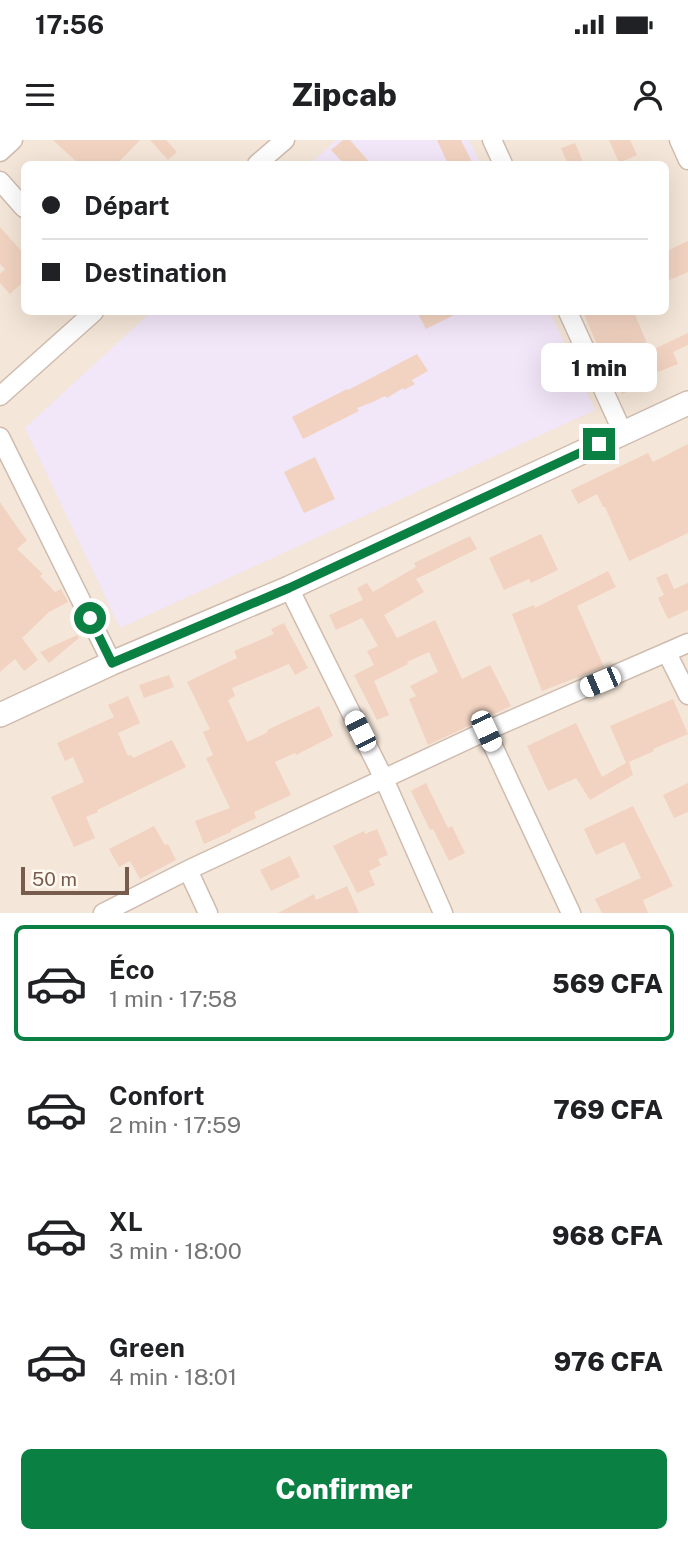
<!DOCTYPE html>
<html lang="fr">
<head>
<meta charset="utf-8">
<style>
	:root { --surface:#fff; --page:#f2f2f2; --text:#202124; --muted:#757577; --line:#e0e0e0; --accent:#0b8043 }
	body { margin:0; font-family:"Public Sans",sans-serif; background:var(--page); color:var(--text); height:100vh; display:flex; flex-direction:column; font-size:26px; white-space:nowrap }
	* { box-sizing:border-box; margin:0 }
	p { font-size:23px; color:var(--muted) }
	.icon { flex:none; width:38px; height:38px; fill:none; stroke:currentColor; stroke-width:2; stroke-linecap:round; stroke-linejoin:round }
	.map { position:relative; height:773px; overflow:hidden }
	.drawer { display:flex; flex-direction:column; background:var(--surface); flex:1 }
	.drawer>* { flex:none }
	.banner { position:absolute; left:21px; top:21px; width:648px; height:154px; border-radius:10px; box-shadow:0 7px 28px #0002; display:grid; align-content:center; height:154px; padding:0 21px; background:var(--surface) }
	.scale { position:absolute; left:21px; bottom:18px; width:108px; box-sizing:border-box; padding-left:7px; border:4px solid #775b4d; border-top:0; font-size:19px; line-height:24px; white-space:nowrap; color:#775b4d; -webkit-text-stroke:5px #fff9f0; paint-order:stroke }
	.end { position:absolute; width:32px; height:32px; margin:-16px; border:9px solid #0b8043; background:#fff; box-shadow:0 0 0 4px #fff }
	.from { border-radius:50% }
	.bubble { position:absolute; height:49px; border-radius:10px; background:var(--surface); box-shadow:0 7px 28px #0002; font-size:23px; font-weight:800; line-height:49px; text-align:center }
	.car { position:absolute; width:21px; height:42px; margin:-21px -10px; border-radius:9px; box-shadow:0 0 5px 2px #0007; background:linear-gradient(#fff 24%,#345 0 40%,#fff 0 76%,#345 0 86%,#fff 0) }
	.banner b { display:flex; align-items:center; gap:24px; height:66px; font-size:26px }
	.banner b+b { border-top:2px solid var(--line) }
	.banner i { width:18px; height:18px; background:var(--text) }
	ul { padding:12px 0 0; list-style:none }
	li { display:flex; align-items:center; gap:21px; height:116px; margin:0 14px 10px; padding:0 7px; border:4px solid transparent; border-radius:10px }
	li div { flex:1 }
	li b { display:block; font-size:26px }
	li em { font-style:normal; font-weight:800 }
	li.current { border-color:var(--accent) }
	li>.icon { width:63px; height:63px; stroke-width:1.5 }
	.button { display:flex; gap:14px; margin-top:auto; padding:14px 21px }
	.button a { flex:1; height:80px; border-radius:10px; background:var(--accent); color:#fff; font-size:28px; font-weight:800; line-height:80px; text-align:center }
	.status { display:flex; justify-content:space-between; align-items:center; height:49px; padding:0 35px; background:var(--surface); direction:ltr }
	.status svg { height:19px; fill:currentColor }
	header { display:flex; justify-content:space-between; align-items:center; height:91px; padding:0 21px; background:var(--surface); font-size:32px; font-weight:800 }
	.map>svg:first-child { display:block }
</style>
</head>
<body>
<div class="status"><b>17:56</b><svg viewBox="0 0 49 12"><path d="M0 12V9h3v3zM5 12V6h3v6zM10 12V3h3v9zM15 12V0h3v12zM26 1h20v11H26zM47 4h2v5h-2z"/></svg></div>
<header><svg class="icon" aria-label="menu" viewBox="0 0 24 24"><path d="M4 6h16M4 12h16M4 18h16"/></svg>Zipcab<svg class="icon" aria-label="person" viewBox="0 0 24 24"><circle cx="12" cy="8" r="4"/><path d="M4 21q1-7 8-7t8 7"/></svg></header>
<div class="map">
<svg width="688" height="773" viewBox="0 0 688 773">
	<rect width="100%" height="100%" fill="#fcf5ea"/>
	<!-- residential -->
	<path fill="#f4e6d8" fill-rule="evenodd" d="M0,0H688V773H0ZM24,24H665V172H24Z"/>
	<!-- education -->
	<path fill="#f2e6f9" d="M336,0H469L481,24H310Z
		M151,172H550L595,270L120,488L25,288Z"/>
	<!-- building -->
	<path fill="#f2d3c1" d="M53,0H140L117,24H79Z
		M150,0H166L177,12L168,20Z
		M343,0H350L371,24H344L331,10Z
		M437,0H461L473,24H448Z
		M609,0H630L637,15L619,23Z
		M575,3L584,24H568L561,8Z
		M0,87L24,114V141L10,154L0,143V134L5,129L0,124Z
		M688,101V132L665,142V112Z
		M417,172H460L426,189Z
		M583,172H634L650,211L688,193V205L673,212L678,224L647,236L650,242L622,254L602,208L599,209Z
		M417,214L428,231L412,240L415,244L404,250L403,248L387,258L385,256L373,262L357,268L359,271L303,299L292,277L347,249L348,250Z
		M688,304V393L629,421L605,367H603L597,354L578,364L571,350L648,313L653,322Z
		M315,317L335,359L304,373L284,332Z
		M0,362L22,394L27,400L17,409L43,434L40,436L55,452L61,449L68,462L49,472L22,498L38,520L24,531L15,519L0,532Z
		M541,394L558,430L531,443L529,439L504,450L489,418Z
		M470,396L477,409L416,439L424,452L384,475L397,498L435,480L462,539L490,525L511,566L428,605L409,559L416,556L410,546L438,532L429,512L407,522L408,524L374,541L389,575L377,580L354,535L374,525L367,511L378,506L362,478L336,490L329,475L363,460L357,448L367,443L373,452L416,427L414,423Z
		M608,431L616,447L577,466L604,527L542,551L512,474L534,465L535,468Z
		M667,433L674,449L688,443V470L668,479L658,458L664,455L656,438Z
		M284,483L308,528L295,535L289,524L232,548L235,556L228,560L247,602L268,592L267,590L319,566L333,596L296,615L295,613L275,622L291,655L254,672L256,678L231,690V692L204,704L195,681L230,668L206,618L213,615L203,592L210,589L187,542L237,518L234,511L274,494L271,489Z
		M77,495L79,498L49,523L40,512Z
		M169,535L174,547L144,558L139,545Z
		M128,556L140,583L118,593L128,616L131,615L133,618L172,600L186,627L97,670L98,672L86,677L95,698L74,707L51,657L84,642L73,617L65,621L57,603L114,577L108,565Z
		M673,559L688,594L653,609L654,611L629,622L633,635L590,660L576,638L548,651L527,606L576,583L602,637L626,623L610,586Z
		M426,643L448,688L452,686L465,713L449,721L433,689L430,690L411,651Z
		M688,643V672L674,678L663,655Z
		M633,666L673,746L643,760L648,773H602L595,759L641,738L624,702L596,715L584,689Z
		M154,686L165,705L168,704L176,720L140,739L130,721L119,727L109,709Z
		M377,689L388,715L378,719L381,725L369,731L375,745L357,753L333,706L364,691L365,694Z
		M290,716L300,737L271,751L260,730Z
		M347,746L359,773H278L314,754L316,760Z"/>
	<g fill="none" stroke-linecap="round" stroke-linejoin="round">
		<!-- minor casing -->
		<g stroke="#cfbcaf" stroke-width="21">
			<path id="minor" d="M492,0L503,24
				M679,0L688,20
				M0,12L13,0
				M257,24L285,0
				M0,41L24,68
				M568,172L623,293
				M0,256L94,172
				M0,297L112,523
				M289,448L384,639L443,773
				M667,513L688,555
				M486,591L571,773
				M188,730L208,773
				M103,773L188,730L486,591L688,503"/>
		</g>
		<!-- tertiary casing -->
		<g stroke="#cfbcaf" stroke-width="26">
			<path id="tertiary" d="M0,575L112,523L289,448L688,263"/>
		</g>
		<!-- minor -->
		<use href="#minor" stroke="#fff" stroke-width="18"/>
		<!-- tertiary -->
		<use href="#tertiary" stroke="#fff" stroke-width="23"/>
	</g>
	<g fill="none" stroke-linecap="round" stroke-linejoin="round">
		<!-- route -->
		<path stroke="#0b8043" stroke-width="9" d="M90,478L112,523L289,448L599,304"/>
	</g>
</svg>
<div class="scale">50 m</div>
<i class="end from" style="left:90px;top:478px"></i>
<i class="end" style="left:599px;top:304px"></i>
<div class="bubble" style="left:541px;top:203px;width:116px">1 min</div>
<i class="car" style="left:600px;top:542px;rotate:247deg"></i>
<i class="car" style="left:360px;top:591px;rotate:333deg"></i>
<i class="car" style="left:486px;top:591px;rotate:155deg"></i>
<div class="banner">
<b><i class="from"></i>Départ</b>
<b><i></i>Destination</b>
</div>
</div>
<section class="drawer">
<ul>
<li class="current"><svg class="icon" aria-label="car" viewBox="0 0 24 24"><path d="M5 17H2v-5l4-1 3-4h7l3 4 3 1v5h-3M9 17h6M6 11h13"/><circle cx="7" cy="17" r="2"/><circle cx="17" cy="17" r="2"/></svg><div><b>Éco</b><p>1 min · 17:58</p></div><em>569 CFA</em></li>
<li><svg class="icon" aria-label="car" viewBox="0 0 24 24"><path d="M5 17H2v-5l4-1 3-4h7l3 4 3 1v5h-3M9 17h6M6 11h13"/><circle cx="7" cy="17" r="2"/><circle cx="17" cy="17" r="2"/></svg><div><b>Confort</b><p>2 min · 17:59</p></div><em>769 CFA</em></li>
<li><svg class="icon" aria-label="car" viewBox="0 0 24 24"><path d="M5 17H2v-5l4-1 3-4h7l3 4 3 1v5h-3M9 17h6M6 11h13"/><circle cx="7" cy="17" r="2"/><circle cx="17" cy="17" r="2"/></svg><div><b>XL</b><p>3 min · 18:00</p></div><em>968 CFA</em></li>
<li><svg class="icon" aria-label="car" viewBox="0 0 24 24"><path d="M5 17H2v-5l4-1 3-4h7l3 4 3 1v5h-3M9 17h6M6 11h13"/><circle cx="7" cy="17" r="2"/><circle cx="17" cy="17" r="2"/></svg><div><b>Green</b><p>4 min · 18:01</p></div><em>976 CFA</em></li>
</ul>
<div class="button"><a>Confirmer</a></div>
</section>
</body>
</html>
